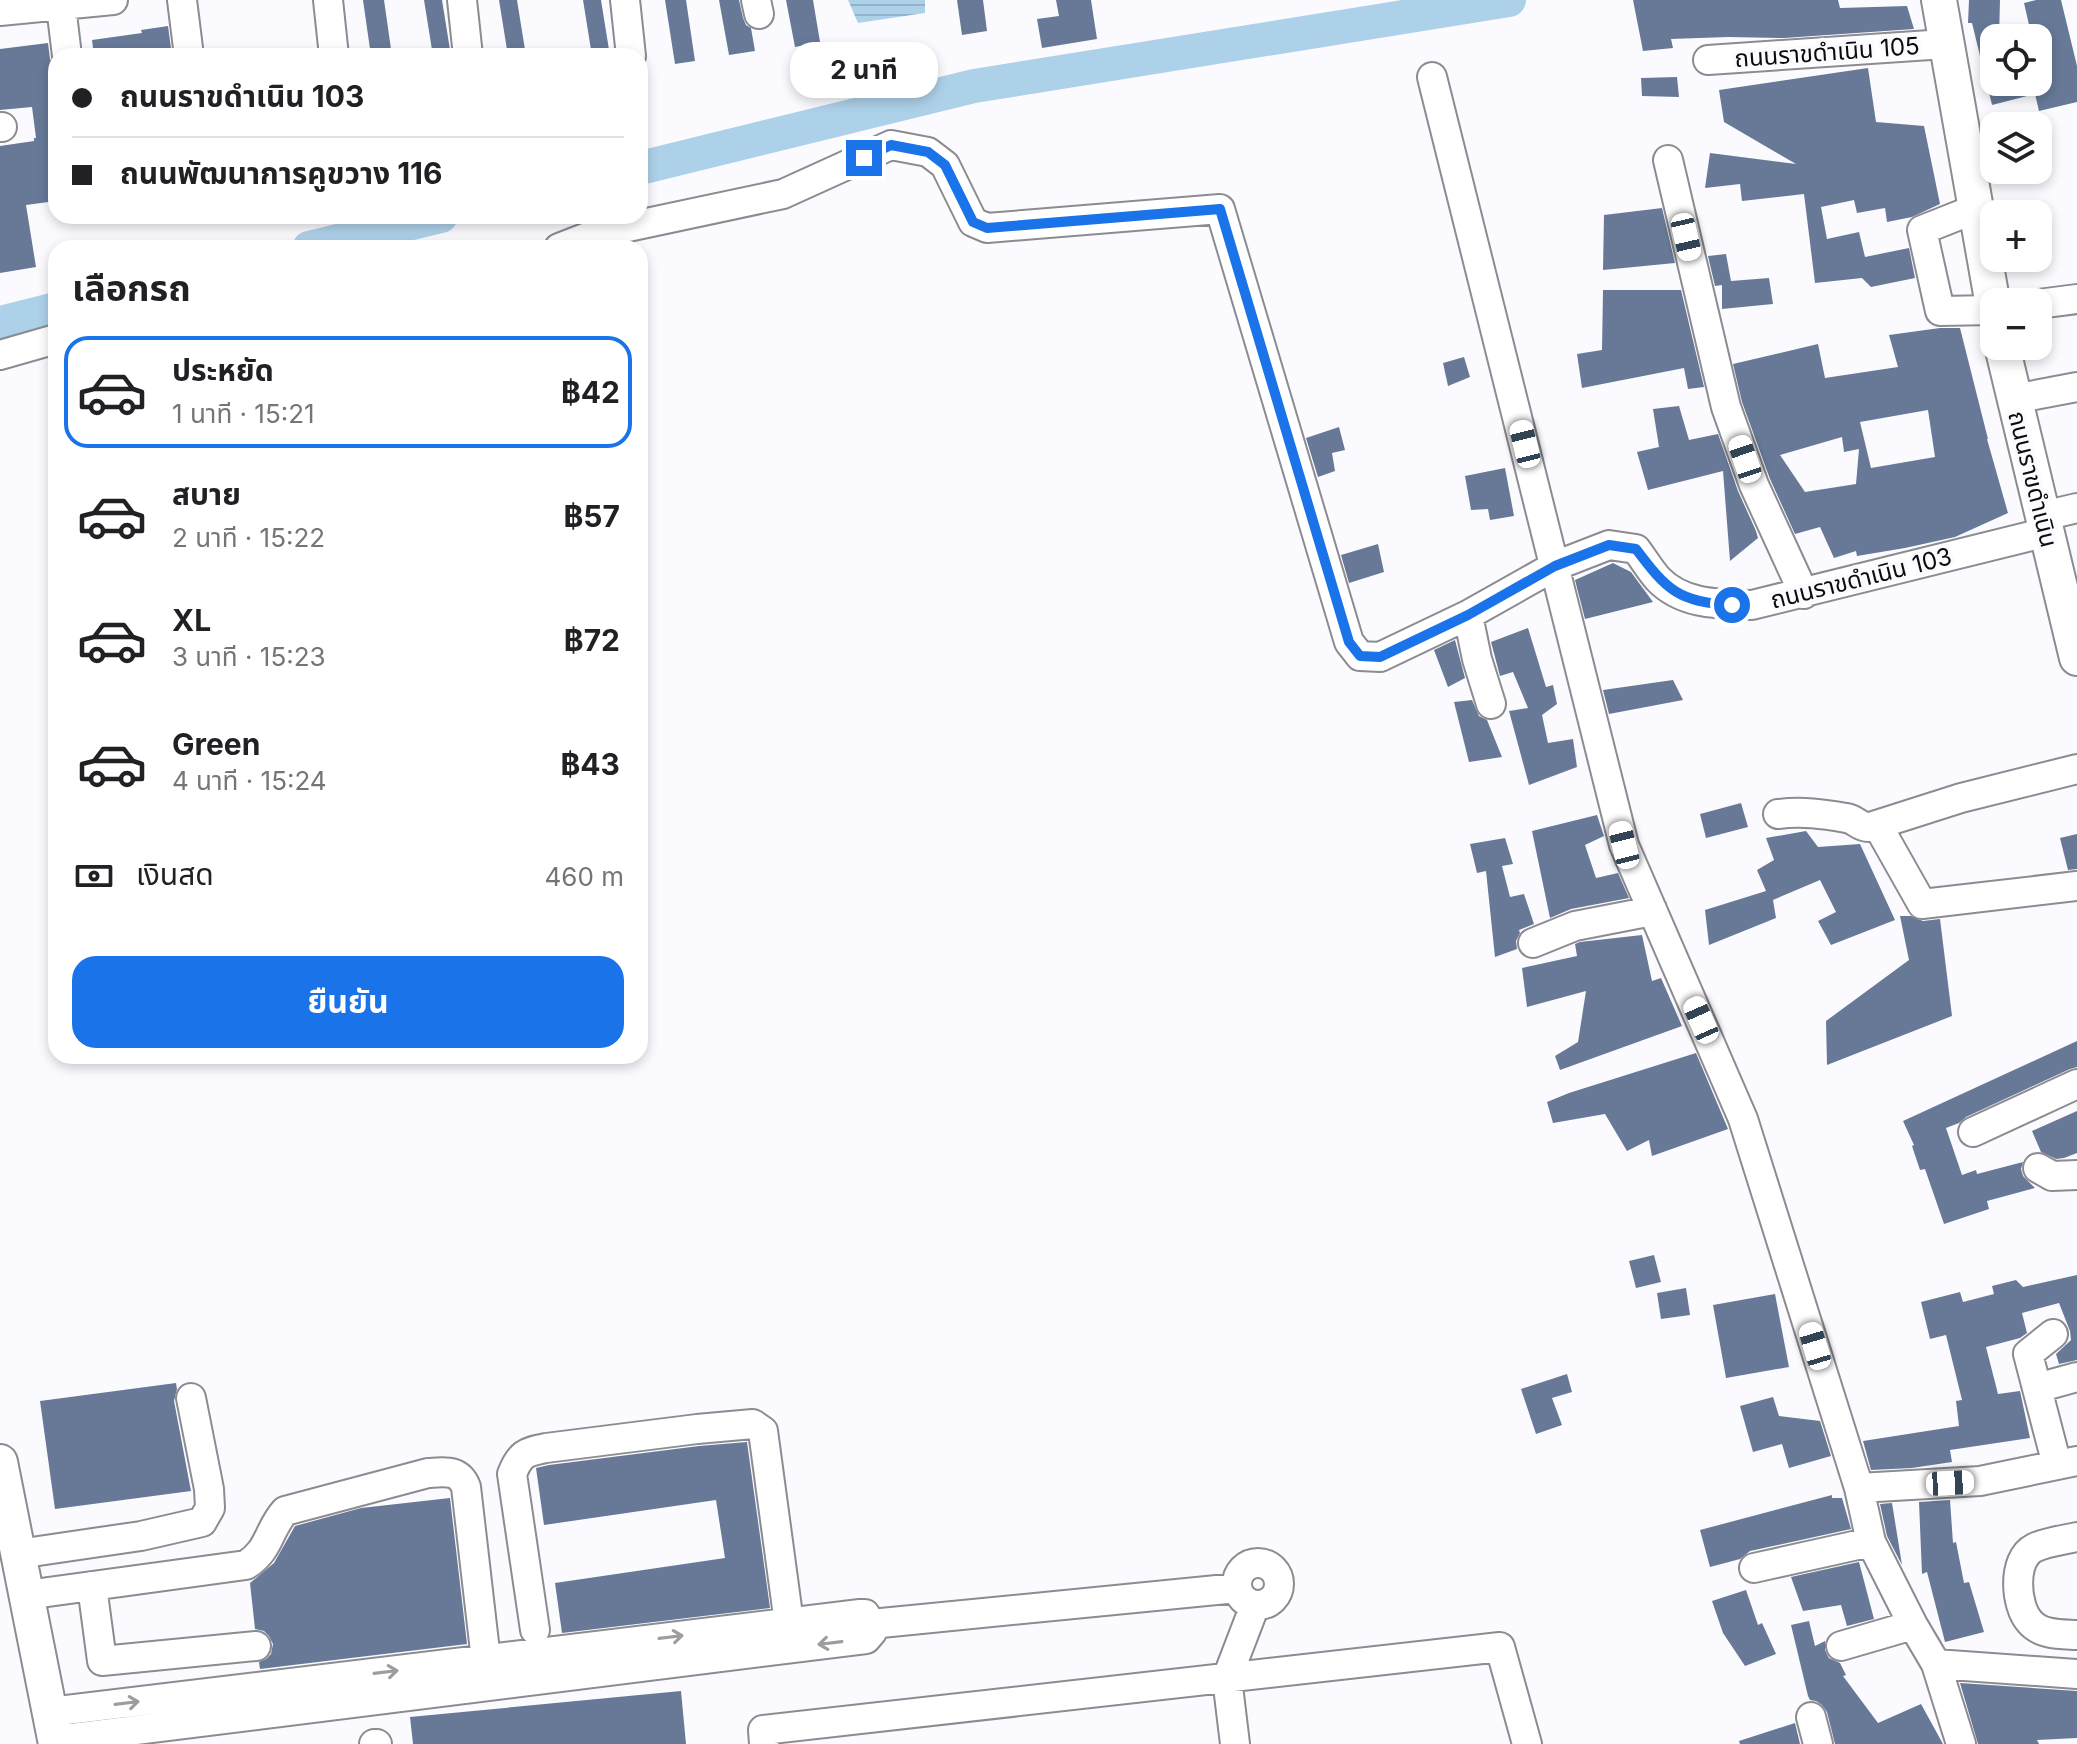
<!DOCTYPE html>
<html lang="th">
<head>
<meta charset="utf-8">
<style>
	:root { --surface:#fff; --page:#f6f6f6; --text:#202124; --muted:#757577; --line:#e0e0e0; --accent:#1a73e8 }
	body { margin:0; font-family:Inter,"Noto Sans Thai",sans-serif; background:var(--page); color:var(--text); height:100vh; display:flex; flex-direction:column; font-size:30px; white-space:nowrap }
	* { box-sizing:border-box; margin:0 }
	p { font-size:26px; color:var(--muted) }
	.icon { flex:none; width:44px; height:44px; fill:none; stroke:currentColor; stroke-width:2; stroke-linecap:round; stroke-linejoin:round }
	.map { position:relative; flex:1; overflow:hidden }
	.panel { position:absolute; left:48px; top:240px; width:600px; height:824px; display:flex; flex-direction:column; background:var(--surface); border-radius:24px; box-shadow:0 4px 12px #0003 }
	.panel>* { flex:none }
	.hud { position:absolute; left:48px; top:48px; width:600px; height:176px; border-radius:24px; box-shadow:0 4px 12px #0003; display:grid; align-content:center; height:176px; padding:0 24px; background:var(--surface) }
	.buttons { position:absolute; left:1980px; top:24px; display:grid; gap:16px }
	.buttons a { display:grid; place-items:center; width:72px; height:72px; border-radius:16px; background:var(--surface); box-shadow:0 4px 12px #0003; font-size:40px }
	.end { position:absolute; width:36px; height:36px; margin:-18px; border:10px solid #1a73e8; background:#fff; box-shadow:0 0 0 4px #fff }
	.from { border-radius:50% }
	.bubble { position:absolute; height:56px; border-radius:24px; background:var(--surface); box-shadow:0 4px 12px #0003; font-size:26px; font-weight:700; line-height:56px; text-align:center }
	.car { position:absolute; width:24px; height:48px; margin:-24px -12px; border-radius:10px; box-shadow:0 0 6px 2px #0007; background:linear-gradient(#fff 24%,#345 0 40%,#fff 0 76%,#345 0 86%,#fff 0) }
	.hud b { display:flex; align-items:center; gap:28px; height:76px; font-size:30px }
	.hud b+b { border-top:2px solid var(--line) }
	.hud i { width:20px; height:20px; background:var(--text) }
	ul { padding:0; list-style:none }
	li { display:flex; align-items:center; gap:24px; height:112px; margin:0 16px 12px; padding:0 8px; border:4px solid transparent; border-radius:24px }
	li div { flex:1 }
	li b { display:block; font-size:30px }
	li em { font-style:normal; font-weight:700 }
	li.active { border-color:var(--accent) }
	li>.icon { width:72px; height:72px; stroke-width:1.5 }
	h2 { padding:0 24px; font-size:36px; line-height:96px }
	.pay { display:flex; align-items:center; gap:20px; height:88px; padding:0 24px; font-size:30px }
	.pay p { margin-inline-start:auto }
	.action { display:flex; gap:16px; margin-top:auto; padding:16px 24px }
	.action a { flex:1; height:92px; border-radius:24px; background:var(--accent); color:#fff; font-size:32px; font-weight:700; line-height:92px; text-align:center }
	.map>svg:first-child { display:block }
</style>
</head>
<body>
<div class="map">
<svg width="2077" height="1744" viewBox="0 0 2077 1744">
	<defs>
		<pattern id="water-rules" width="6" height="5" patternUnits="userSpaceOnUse" patternTransform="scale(2)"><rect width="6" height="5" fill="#aed1ea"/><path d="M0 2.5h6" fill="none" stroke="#94b2c8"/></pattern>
	</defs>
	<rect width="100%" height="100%" fill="#fbfbff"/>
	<!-- water -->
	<path fill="url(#water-rules)" d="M848,0H925V13L858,23Z"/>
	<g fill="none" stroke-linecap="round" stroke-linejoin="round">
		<!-- river -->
		<path stroke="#aed1ea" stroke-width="34" d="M640,168L974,86L1509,0
			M309,248L441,216
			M0,323L56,309"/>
	</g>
	<!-- building -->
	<path fill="#677997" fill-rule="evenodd" d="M363,0H384L392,56H371Z
		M424,0H442L451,56H433Z
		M499,0H517L526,56H508Z
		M583,0H601L610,56H592Z
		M665,0H686L695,61L675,64Z
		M719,0H739L743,18L746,25L751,28L755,51L729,55Z
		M786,0H813L820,42L795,47Z
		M957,0H983L987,31L962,35Z
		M1056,0H1091L1097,39L1042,48L1037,19L1059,16Z
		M1633,0H1838L1840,8L1907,6L1914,29L1784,38L1728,37L1671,39L1673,48L1643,51Z
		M1969,0H2000L1999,38H1994V82H2042L2038,64V38H2032L2024,3L2036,0H2061L2077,66V102L2039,111L2035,94L1992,105L1972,23H1968Z
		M168,26L172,56H94L92,40L142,33L141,30Z
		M48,43L50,59L56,68V201L26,205L36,267L0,273V146L34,141V138H36L32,107L0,110V49Z
		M1868,68L1876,122L1924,126L1940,204L1912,217L1887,222L1885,208L1857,213L1854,200L1821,207L1827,239L1859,232L1865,257L1909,248L1915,278L1871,287L1862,278L1815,283L1804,194L1742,201L1740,184L1705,188L1710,153L1796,164L1724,122L1719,90Z
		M1677,77L1679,97L1642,96L1641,78Z
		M1662,208L1675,263L1603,270L1604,215Z
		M1726,254L1731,281L1769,278L1773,304L1722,309V285L1715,286L1708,256Z
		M1603,290H1681L1704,387L1688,389L1684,368L1582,388L1577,354L1602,350Z
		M1940,328H1960L1988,439H1987L2008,513L1955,537L1905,548L1857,556L1856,551L1834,558L1820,527L1795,534L1770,479L1742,402L1733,364L1818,344L1825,378L1898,367L1889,335ZM1928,410L1935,457L1871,468L1860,422ZM1842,437L1844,452L1859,449L1856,484L1805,492L1780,455Z
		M1464,357L1470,377L1448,386L1443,363Z
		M1679,406L1689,440L1718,434L1738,491L1756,531L1758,538L1730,561L1723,471L1648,490L1637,452L1659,447L1653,409Z
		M1339,427L1345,450L1332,453L1335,471L1318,477L1306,438Z
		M1505,468L1514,516L1490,520L1488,509L1471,510L1465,476Z
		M1378,544L1384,572L1349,583L1341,555Z
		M1613,563L1631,572L1653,602L1585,619L1575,580Z
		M1528,628L1546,687L1553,685L1557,704L1542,715L1548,743L1573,739L1577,767L1529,785L1509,711L1528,708L1513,672L1500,676L1491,642Z
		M1455,640L1465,678L1448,687L1434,650Z
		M1673,680L1683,700L1609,714L1603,690Z
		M1472,700L1479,716L1487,720L1502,757L1469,762L1454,702Z
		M1741,803L1748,827L1706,838L1700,814Z
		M1597,815L1604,836L1585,845L1596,878L1618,873L1629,898L1571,909L1550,918L1532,831Z
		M1806,831L1818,847L1860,844L1895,920L1831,945L1818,921L1836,912L1820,880L1773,900L1776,918L1709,945L1705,910L1766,891L1757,870L1774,860L1766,838Z
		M2077,834V869L2068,870L2060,838Z
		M1505,838L1513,864L1502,866L1510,897L1524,894L1534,924L1519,930L1520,933L1516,941L1517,949L1495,957L1486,871L1477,873L1470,844Z
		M1900,916H1911L1923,921L1940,919L1952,1016L1827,1065L1826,1021L1909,960Z
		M1642,935L1652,981L1661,978L1682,1026L1560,1070L1555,1056L1578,1042L1586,991L1527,1007L1522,968L1577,956L1575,944L1580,942Z
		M2077,1041V1067L2070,1069L1966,1117L1959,1123L1946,1128L1962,1175L1976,1170L1977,1174L2023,1162L2021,1169L2023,1176L2035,1188L1987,1201L1989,1209L1944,1224L1925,1169L1920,1170L1912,1146L1914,1145L1903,1121Z
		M1696,1053L1728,1129L1652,1156L1649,1140L1627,1151L1605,1114L1553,1123L1547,1102L1569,1093Z
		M2077,1111V1153L2064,1158L2056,1159L2041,1152L2032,1131Z
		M1654,1255L1661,1282L1636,1288L1629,1261Z
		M2077,1275V1360L2059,1364L2056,1354L2071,1340L2070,1331L2059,1303L2022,1313L2027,1333L2020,1338L1986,1347L1998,1394L2020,1391L2030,1438L1950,1450L1952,1462L1912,1468L1871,1470L1863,1441L1959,1426L1956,1401L1962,1400L1946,1335L1930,1339L1921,1302L1960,1292L1963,1302L1994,1294L1992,1286L2016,1280L2023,1287Z
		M1686,1288L1690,1315L1661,1319L1657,1293Z
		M1775,1294L1789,1367L1726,1378L1713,1305Z
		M1567,1374L1572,1392L1552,1398L1562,1425L1536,1434L1521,1389Z
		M176,1383L177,1389L174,1401L191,1491L55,1509L40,1401Z
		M1773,1397L1779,1416L1820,1421L1831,1456L1789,1468L1782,1444L1753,1452L1740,1406Z
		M747,1442L770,1608L562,1633L555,1583L725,1558L716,1500L544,1525L536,1468L549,1465L699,1446Z
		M1832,1495V1498H1842L1851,1529L1750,1551L1740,1559L1710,1567L1700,1530Z
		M450,1498L467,1644L260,1669L259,1662L266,1659L271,1654L273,1644L269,1636L264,1631L255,1629L250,1583L274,1563L295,1526L361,1508Z
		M1950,1500L1953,1543L1956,1542L1964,1583L1969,1582L1984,1632L1945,1642L1927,1572L1922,1574L1919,1502Z
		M1892,1503L1902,1565L1887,1536L1880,1504Z
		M1859,1562L1874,1619L1847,1626L1841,1605L1803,1611L1791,1577Z
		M1746,1590L1758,1625L1762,1623L1776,1654L1745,1666L1723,1633L1712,1601Z
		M1809,1621L1815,1646L1825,1641V1650L1829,1658L1840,1663L1846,1675L1843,1676L1878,1723L1921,1704L1943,1744H1835L1827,1712L1822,1705L1816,1701L1810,1700L1808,1696L1791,1625Z
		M1960,1683L2077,1691V1738L2037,1740L2039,1744H1978Z
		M681,1691L686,1744H413L410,1717Z
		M1795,1723L1800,1744H1740L1739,1741Z"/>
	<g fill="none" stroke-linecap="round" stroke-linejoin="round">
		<!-- minor casing -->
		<g stroke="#8b8b91" stroke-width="32">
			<path id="minor" d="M182,0L189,56
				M328,0L334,56
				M462,0L468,56
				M625,0L631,56
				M756,0L759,14
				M61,6L67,56
				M0,11L113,0
				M1708,60L1945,44
				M1432,77L1624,845L1743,1119L1859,1488L1871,1542L1913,1625L1936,1664L1961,1744
				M0,127H2
				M1668,160L1726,407L1754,485L1804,594
				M1975,209L1922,230L1940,311L1994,310
				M559,248L595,234L783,194L891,145L928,152L945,165L973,222L987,228L1220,209L1349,642L1360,656L1380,657L1468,615
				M2038,304L2077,299
				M0,355L56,339
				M2014,399L2077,387
				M2043,516L2077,508
				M1491,704L1477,659L1468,615L1555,566L1609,545L1636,549C1643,558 1650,570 1658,579C1683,605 1719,604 1752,605L2047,532
				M1778,814C1802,811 1823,814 1846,818C1856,819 1859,828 1870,827L1961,798L2077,769
				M1878,826L1922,904L2077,886
				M1533,943L1575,926L1642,913L1652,909
				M1973,1132L2077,1084
				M2038,1168L2052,1176L2077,1175
				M2053,1334L2028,1354L2057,1465
				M2037,1388L2077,1377
				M1859,1488L1980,1481L2077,1461
				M2077,1537C2064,1540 2046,1542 2034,1548C2012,1559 2015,1606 2030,1622C2041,1635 2061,1634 2077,1635
				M18,1554L141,1536L202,1522L210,1508L209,1489L191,1398
				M1237 1584a21 21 0 1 1 42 0a21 21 0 1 1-42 0Z
				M1754,1568L1871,1542
				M92,1586L102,1661L256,1646
				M26,1595L246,1565C270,1550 268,1530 285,1511L428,1473C445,1472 459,1469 466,1487L486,1660
				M871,1624L1237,1588
				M535,1630L512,1474C520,1454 525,1452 546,1448L697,1429L753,1424L763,1431L789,1623
				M1841,1646L1913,1625
				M1936,1664L2077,1674
				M50,1712L860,1614H865L871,1624L872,1632L866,1639L56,1740
				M1811,1717L1818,1744
				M374,1744H377
				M764,1744L763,1730L1500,1647L1527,1744
				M1235,1744L1227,1678L1255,1605"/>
		</g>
		<!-- major casing -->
		<g stroke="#8b8b91" stroke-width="38">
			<path id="major" d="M1939,0L1994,311
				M2002,346L2077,658
				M0,1462L56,1744"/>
		</g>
		<!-- minor -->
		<use href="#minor" stroke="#fff" stroke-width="28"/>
		<!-- major -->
		<use href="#major" stroke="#fff" stroke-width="34"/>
	</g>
	<!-- one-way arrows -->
	<defs><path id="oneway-shaft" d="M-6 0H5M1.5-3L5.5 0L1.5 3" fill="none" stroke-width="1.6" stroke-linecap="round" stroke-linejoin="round" transform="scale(2)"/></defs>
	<g stroke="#9d9d9e">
		<use href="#oneway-shaft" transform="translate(671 1637) rotate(-7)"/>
		<use href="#oneway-shaft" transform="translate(830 1643) rotate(173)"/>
		<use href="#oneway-shaft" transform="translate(386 1672) rotate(-7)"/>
		<use href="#oneway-shaft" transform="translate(127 1703) rotate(-7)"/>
	</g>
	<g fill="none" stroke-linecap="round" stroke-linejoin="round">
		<!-- route -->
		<path stroke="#1a73e8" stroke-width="10" d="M864,158L891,145L928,152L945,165L973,222L987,228L1220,209L1349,642L1360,656L1380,657L1468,615L1555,566L1609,545L1636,549C1666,589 1679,603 1732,605"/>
	</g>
	<g text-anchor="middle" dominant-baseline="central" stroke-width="8" stroke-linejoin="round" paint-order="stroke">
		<!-- street labels -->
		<g font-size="24" fill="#0b0b0d" stroke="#fbfbff">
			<text transform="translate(1827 52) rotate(-4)">ถนนราขดำเนิน 105</text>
			<text transform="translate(2033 479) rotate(76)">ถนนราขดำเนิน</text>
			<text transform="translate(1861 578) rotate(-14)">ถนนราขดำเนิน 103</text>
		</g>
	</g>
</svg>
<div class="buttons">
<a><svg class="icon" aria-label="locate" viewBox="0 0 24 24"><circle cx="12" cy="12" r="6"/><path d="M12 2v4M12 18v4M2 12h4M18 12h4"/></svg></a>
<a><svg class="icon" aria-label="layers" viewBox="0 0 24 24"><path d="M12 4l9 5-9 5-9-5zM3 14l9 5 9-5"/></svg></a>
<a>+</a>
<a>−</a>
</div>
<i class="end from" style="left:1732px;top:605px"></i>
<i class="end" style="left:864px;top:158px"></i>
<div class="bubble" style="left:790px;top:42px;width:148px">2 นาที</div>
<i class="car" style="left:1686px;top:237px;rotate:167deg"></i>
<i class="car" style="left:1525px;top:444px;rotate:346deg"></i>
<i class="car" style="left:1745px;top:459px;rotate:341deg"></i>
<i class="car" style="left:1624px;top:845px;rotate:346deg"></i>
<i class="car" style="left:1701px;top:1020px;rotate:336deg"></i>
<i class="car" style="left:1815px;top:1346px;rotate:343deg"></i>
<i class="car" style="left:1950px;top:1483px;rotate:87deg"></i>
<div class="hud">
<b><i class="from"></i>ถนนราขดำเนิน 103</b>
<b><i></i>ถนนพัฒนาการคูขวาง 116</b>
</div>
<section class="panel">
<h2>เลือกรถ</h2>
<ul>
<li class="active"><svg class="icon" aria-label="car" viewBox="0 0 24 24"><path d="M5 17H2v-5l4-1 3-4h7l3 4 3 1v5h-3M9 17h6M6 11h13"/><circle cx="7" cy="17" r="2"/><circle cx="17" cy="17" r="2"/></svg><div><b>ประหยัด</b><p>1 นาที · 15:21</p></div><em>฿42</em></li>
<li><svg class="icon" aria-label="car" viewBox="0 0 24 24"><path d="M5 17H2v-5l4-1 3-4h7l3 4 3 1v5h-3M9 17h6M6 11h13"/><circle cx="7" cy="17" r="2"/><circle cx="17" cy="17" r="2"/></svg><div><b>สบาย</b><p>2 นาที · 15:22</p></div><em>฿57</em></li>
<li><svg class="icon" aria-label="car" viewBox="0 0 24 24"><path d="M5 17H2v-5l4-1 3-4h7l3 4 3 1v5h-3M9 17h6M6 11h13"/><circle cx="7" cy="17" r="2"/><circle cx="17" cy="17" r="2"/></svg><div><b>XL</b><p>3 นาที · 15:23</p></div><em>฿72</em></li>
<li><svg class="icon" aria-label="car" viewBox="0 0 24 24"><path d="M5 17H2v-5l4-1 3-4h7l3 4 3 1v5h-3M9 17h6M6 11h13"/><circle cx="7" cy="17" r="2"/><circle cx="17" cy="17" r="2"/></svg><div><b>Green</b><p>4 นาที · 15:24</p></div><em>฿43</em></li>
</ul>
<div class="pay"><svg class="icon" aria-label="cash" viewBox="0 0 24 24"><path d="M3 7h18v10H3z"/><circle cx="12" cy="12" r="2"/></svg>เงินสด<p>460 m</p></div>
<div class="action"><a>ยืนยัน</a></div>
</section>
</div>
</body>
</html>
